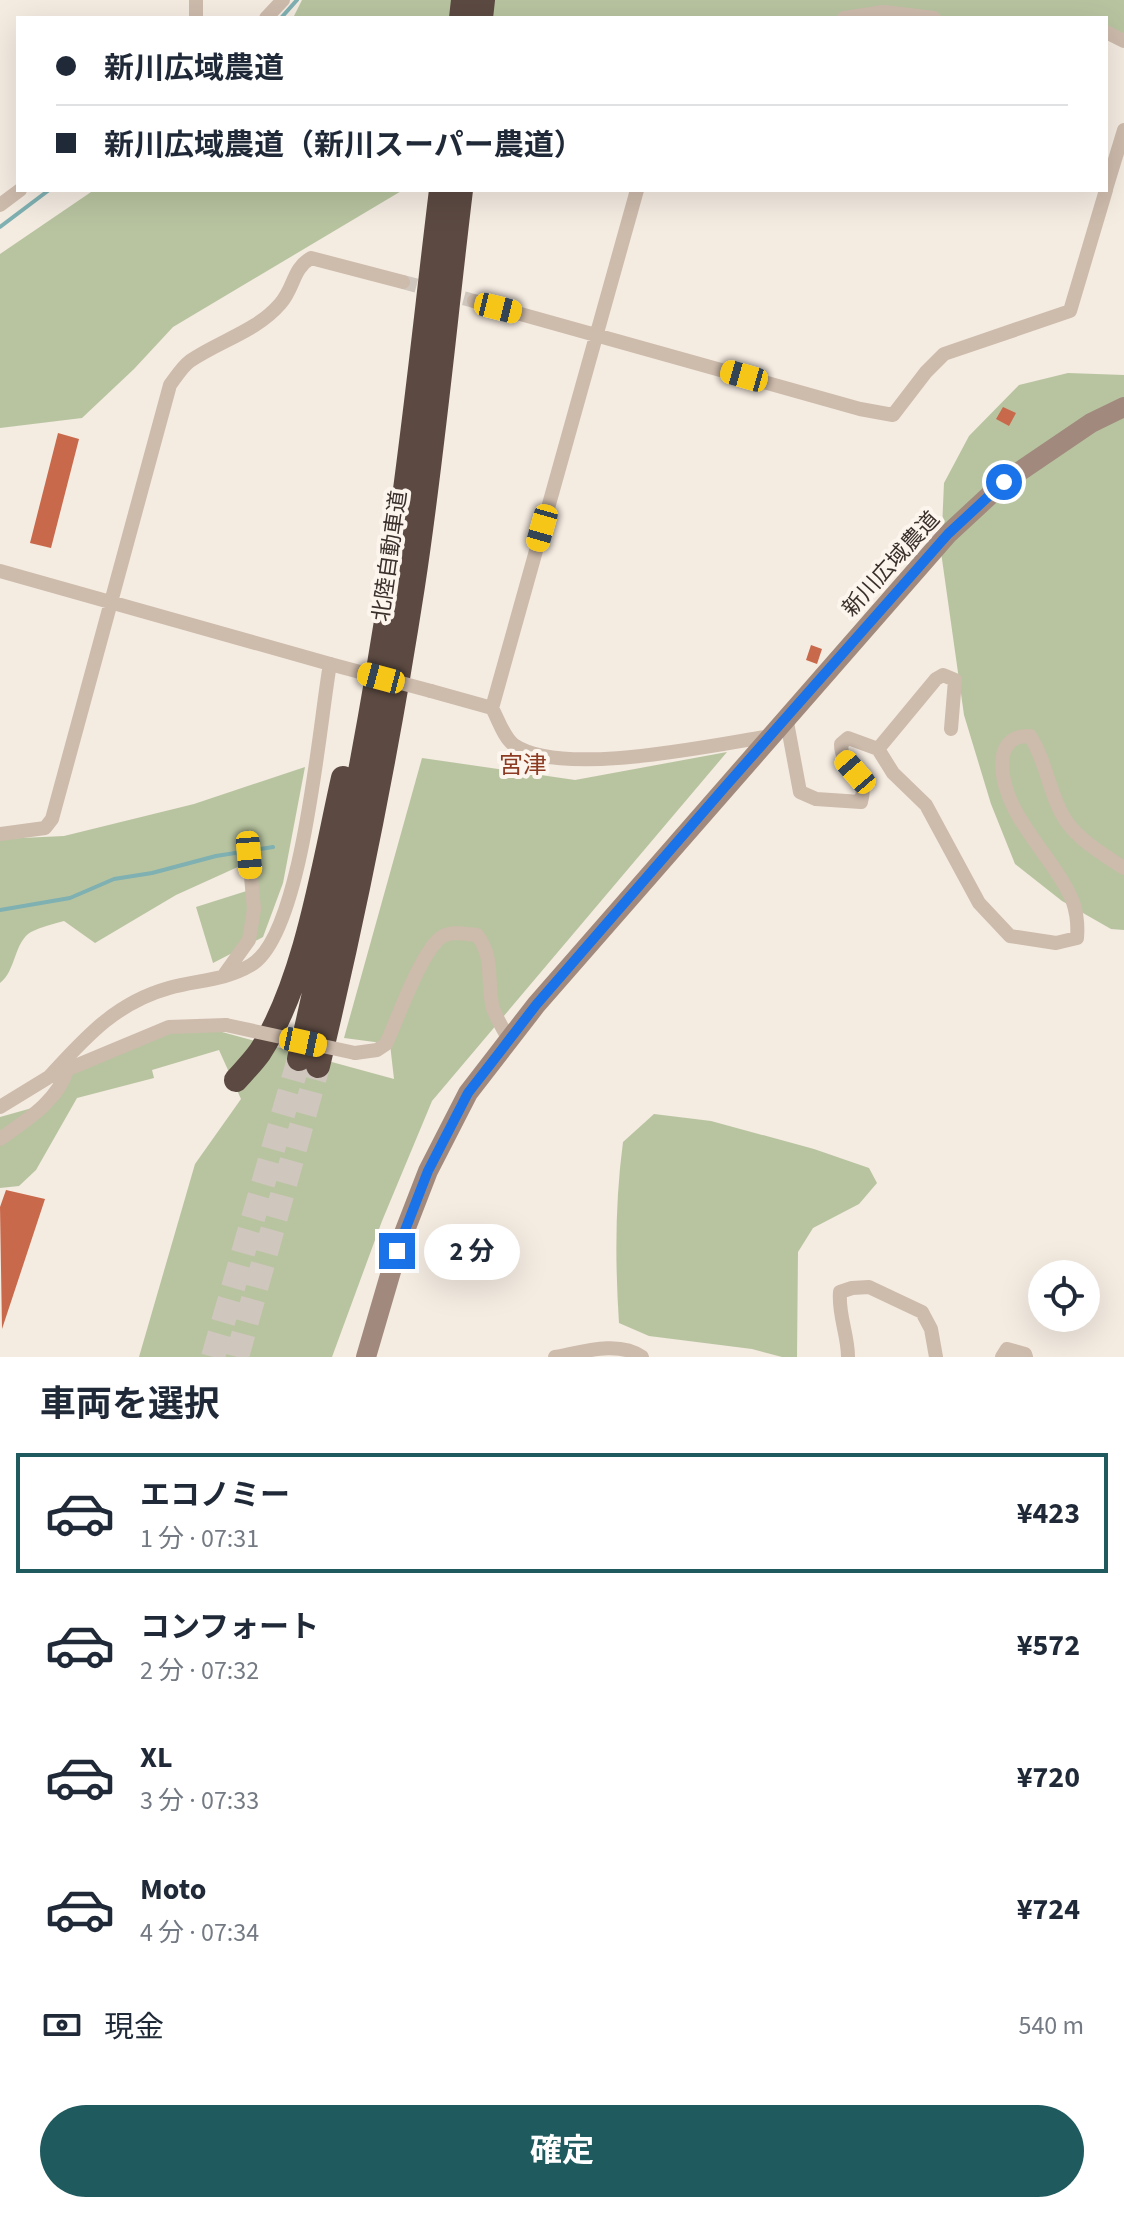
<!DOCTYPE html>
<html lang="ja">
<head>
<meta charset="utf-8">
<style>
	:root { --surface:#fff; --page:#f6f6f7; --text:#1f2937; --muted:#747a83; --line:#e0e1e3; --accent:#1f5a5e }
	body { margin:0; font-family:"Source Sans 3","Noto Sans JP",sans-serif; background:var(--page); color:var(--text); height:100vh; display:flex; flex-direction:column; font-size:30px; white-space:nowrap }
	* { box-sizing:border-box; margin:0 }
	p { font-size:26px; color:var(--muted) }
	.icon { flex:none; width:44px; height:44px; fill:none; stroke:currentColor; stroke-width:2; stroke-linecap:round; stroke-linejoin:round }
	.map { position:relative; height:1357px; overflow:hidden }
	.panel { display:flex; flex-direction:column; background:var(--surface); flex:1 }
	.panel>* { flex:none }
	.guide { position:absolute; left:16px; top:16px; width:1092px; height:176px; border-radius:0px; box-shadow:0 8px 32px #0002; display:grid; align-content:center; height:176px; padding:0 40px; background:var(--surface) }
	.tools { position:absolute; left:1028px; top:1260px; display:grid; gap:16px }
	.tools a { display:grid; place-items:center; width:72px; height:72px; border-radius:50%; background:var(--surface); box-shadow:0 8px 32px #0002; font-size:40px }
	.end { position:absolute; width:36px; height:36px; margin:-18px; border:10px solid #1a73e8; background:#fff; box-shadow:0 0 0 4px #fff }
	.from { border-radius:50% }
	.bubble { position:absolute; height:56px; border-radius:28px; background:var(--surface); box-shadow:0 8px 32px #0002; font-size:26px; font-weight:700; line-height:56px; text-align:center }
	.car { position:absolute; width:24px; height:48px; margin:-24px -12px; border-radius:10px; box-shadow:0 0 6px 2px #0007; background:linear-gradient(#f5c518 24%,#345 0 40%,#f5c518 0 76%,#345 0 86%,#f5c518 0) }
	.guide b { display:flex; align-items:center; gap:28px; height:76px; font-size:30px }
	.guide b+b { border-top:2px solid var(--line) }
	.guide i { width:20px; height:20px; background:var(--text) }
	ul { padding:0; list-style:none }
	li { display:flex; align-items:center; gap:24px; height:120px; margin:0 16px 12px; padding:0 24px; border:4px solid transparent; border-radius:0px }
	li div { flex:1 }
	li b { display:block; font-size:30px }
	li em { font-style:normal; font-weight:700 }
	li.on { border-color:var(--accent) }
	li>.icon { width:72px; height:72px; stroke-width:1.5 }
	h2 { padding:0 40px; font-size:36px; line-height:96px }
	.pay { display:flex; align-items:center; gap:20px; height:88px; padding:0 40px; font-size:30px }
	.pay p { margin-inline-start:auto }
	.primary-button { display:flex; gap:16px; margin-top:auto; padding:16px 40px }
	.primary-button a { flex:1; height:92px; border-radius:48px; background:var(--accent); color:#fff; font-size:32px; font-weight:700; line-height:92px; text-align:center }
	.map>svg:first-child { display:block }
</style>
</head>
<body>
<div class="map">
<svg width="1124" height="1357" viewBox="0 0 1124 1357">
	<rect width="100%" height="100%" fill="#f4ebe1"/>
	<!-- green -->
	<path fill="#b8c4a0" d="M302,0H1124V44L1106,40V18L932,16L860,18H293Z
		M94,190H403L173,327L134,369L82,418L0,428V254Z
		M1068,373L1124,375V930L1111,929L1062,901L1015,864L991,804L964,715L941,552L944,483L969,436L1019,385Z
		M727,752L432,1101L382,1221L332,1357H139L195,1164L241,1099L219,1050L152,1070L154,1078L77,1098L36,1170L19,1186L0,1188V1117L32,1108L79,1061L178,1020L394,1079L390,1044L344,1038L422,758L575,780Z
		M305,767L283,883L263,937L213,963L196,907L256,888L251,861L176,895L95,943L64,921C53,924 41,927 31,932C14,942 16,971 0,983V839L64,836L194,804Z
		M654,1114L711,1121L814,1149L869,1168L877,1183L859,1204L813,1228L798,1252L797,1357H782L752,1349L649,1336L619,1323C615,1262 615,1202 623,1142Z"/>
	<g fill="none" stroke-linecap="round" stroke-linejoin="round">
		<!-- stream -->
		<path stroke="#7fb0b2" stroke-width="4" d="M281,18L297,0
			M0,227L49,190
			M0,910L70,898L114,879L152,873L216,856L273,847"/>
	</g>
	<!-- building -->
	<path fill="#c8694b" d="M1003,407L1016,413L1009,426L996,419Z
		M58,433L79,439L51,548L30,543Z
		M811,645L822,649L817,664L806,660Z
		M6,1190L45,1199L2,1329L0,1207Z"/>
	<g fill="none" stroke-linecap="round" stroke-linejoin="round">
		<!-- street-tunnel -->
		<path stroke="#cfc6bd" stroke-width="14" stroke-dasharray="14 7" stroke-linecap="butt" d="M403,282L474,301"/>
		<!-- highway-tunnel -->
		<path stroke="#cfc6bd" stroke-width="24" stroke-dasharray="24 12" stroke-linecap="butt" d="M213,1357L299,1059
			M237,1357L318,1066"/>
		<!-- street -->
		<path stroke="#cdbbac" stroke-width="14" d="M196,18V0
			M266,18L283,0
			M844,18L884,12L934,18
			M1106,32L1124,41
			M1106,189L1124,130
			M637,190L492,708C498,719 504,738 514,745C562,778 713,745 771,736
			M0,205L20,190
			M474,301L860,409L893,415L926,372L944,354L1070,311L1106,190
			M0,571L330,664C319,725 303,935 251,965C224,981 197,980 169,988C115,1003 85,1038 49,1077
			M431,691L492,708
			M786,717L800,792L816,799L861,802C870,772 841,771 841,744L848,738L878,749L893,773L926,805L979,903L1010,936L1056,943L1077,938C1078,926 1077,914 1073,902C1059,868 1030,840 1014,808C1001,783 990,735 1030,736C1047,762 1049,795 1066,821C1080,841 1104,855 1124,868
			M878,749L936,679L943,675L955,680L951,729
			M0,834L45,828L52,819L170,385C176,377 182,367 190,361C219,341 257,331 280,304C295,287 292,269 311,258L403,282
			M224,975L249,940L254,909L249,855
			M355,1053L377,1050L386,1044C398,1018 420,955 440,938C450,930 465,934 477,935C494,957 487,978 492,1004C494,1016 504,1029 509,1040
			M0,1107L49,1077L169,1027L226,1025
			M0,1139C25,1121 58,1101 67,1070
			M555,1357C582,1352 619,1340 642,1357
			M848,1357C848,1334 838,1315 840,1292L852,1288L869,1287L922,1312L931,1329L936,1357
			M1002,1357L1007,1349L1025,1354L1026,1357"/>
		<!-- secondary -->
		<path stroke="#a18a7d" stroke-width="20" d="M366,1357L397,1251L428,1171L468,1093L536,1005L948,534L1004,482L1091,423L1124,407"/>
		<!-- highway -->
		<path stroke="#5c4a42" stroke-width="24" d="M461,18L463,0
			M481,18L483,0
			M299,1059C336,901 368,743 392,582C412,452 425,321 441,190
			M318,1066C356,907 388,748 413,586C433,455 445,322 461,190
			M236,1080C244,1071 253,1062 260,1052C306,981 324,862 343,778"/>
		<!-- street-bridge -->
		<path stroke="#cdbbac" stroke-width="14" d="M330,664L431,691
			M226,1025L355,1053"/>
	</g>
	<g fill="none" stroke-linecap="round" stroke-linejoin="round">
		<!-- route -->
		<path stroke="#1a73e8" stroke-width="10" d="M397,1251L428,1171L468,1093L496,1057L536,1005L724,788L948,534L1004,482"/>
	</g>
	<g text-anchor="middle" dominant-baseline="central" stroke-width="8" stroke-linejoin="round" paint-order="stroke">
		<!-- street labels -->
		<g font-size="22" fill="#3b302b" stroke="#fbf5ee">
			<text transform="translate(390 556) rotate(-82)">北陸自動車道</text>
			<text transform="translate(891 564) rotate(-48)">新川広域農道</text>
		</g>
		<!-- neighbourhood labels -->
		<g font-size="24" fill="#8c3b22" stroke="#fbf5ee">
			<text x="523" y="765">宮津</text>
		</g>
	</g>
</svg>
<div class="tools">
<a><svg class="icon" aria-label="locate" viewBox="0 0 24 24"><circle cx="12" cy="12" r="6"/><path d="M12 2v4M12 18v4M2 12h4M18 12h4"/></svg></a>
</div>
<i class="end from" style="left:1004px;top:482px"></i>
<i class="end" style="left:397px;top:1251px"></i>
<div class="bubble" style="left:424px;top:1224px;width:96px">2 分</div>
<i class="car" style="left:498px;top:308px;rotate:104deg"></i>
<i class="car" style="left:744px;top:376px;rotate:286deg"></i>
<i class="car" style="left:542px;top:528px;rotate:196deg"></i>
<i class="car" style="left:381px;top:678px;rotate:285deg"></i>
<i class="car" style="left:855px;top:772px;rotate:319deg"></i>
<i class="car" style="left:249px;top:855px;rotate:175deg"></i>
<i class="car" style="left:303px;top:1042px;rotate:102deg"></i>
<div class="guide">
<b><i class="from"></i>新川広域農道</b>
<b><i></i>新川広域農道（新川スーパー農道）</b>
</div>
</div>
<section class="panel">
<h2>車両を選択</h2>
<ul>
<li class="on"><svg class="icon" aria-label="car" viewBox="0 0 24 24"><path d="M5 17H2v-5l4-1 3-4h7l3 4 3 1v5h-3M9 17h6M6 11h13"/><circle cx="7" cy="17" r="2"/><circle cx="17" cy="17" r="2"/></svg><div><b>エコノミー</b><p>1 分 · 07:31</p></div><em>¥423</em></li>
<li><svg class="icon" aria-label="car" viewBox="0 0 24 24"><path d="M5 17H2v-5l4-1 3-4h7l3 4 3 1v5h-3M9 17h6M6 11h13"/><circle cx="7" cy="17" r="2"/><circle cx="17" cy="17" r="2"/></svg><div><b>コンフォート</b><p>2 分 · 07:32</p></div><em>¥572</em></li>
<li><svg class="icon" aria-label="car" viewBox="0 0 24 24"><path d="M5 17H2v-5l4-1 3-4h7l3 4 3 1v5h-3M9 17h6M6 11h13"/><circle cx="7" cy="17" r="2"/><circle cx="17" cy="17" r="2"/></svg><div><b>XL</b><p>3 分 · 07:33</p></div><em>¥720</em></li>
<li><svg class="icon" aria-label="car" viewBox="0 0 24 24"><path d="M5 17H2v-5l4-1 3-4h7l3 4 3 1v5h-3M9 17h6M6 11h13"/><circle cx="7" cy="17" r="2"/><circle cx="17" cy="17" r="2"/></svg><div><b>Moto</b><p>4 分 · 07:34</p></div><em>¥724</em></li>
</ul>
<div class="pay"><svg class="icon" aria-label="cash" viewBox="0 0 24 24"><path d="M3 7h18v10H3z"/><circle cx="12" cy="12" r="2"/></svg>現金<p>540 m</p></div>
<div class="primary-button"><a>確定</a></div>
</section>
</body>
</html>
